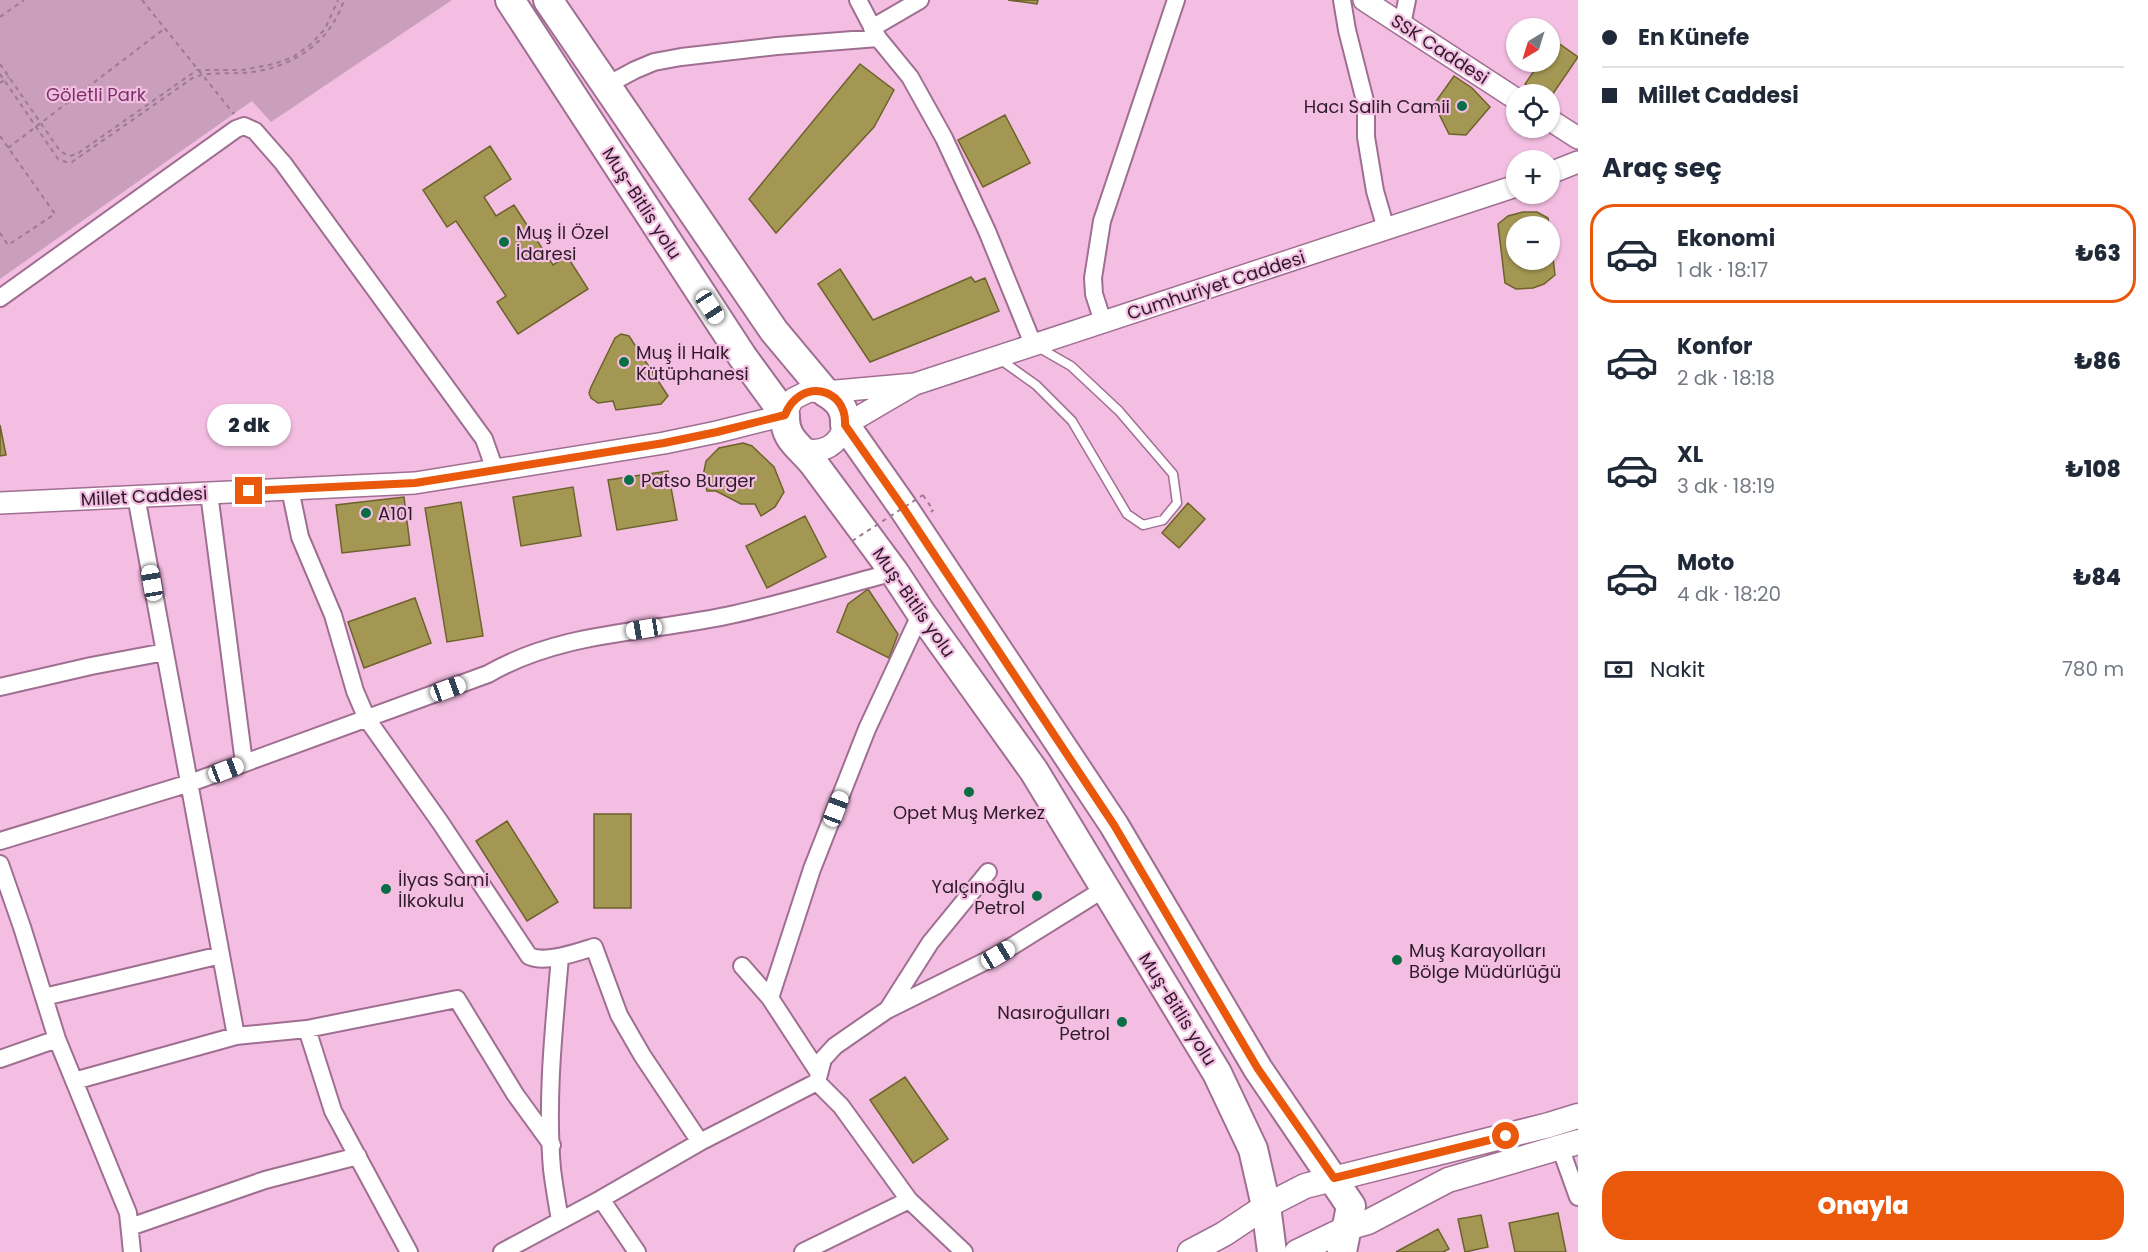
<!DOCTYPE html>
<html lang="tr">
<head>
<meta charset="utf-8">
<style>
	:root { --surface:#fff; --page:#f6f6f7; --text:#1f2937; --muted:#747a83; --line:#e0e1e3; --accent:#ea580c }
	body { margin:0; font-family:Poppins,sans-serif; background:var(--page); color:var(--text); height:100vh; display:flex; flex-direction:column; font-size:22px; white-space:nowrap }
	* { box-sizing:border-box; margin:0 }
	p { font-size:20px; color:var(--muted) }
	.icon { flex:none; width:33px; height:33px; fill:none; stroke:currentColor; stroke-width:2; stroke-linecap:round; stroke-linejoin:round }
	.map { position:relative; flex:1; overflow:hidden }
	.sheet { display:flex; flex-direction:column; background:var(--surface); width:570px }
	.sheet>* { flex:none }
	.guide { display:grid; align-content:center; height:132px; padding:0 24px; background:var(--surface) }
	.needle { width:39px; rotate:218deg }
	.tools { position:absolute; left:1506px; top:18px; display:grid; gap:12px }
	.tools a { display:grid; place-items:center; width:54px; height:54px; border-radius:50%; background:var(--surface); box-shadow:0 2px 4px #0004; font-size:30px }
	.end { position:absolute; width:27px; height:27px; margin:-14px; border:8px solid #ea580c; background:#fff; box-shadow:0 0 0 3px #fff }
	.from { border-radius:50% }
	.bubble { position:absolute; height:42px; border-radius:21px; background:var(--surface); box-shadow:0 2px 4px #0004; font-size:20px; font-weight:800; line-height:42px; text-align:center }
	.car { position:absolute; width:18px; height:36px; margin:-18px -9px; border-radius:8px; box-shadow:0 0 4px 2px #0007; background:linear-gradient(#fff 24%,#345 0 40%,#fff 0 76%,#345 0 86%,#fff 0) }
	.guide b { display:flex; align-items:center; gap:21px; height:57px; font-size:22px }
	.guide b+b { border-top:2px solid var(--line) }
	.guide i { width:15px; height:15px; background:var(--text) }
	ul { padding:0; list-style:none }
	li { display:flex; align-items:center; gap:18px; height:99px; margin:0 12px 9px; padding:0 12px; border:3px solid transparent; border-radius:24px }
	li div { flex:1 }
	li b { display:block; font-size:22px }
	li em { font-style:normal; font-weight:800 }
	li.current { border-color:var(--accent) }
	li>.icon { width:54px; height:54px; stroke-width:1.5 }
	h2 { padding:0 24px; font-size:27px; line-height:72px }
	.pay { display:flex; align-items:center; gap:15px; height:66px; padding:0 24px; font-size:22px }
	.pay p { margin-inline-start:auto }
	.action { display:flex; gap:12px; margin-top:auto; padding:12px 24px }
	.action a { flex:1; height:69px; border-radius:24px; background:var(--accent); color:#fff; font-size:24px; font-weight:800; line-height:69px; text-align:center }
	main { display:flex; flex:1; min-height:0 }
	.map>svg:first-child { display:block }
</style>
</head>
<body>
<main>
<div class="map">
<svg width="1578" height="1252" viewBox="0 0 1578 1252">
	<rect width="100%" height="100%" fill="#f3bee2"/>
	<!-- green -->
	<path fill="#c99fbc" d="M0,0H452L271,122L252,101L0,279Z"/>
	<!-- building -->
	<path fill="#a49754" stroke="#6e622b" stroke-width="1.5" d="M1008,0H1038L1037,4Z
		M1554,40L1578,57L1550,98V94H1540L1525,84L1540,62H1550V48Z
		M860,64L894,90L874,127L776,233L749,199Z
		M1454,76L1472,88L1490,107L1466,135L1449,134L1434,104Z
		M1005,115L1030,163L983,187L958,140Z
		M490,146L511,179L484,197L496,216L514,205L553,265L567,256L588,289L518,334L497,302L506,296L456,221L447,227L423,190Z
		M1523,212H1537L1548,218L1549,226H1516V260H1550V232L1555,275L1544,284L1533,288L1516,289L1505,283L1498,224L1508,216Z
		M840,269L873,320L971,277L975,282L985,278L999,311L870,362L818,284Z
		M621,334L629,336L668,396L661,404L616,410L613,401L598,403L591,398L589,393L591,387L615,338Z
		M0,425L6,455L0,456Z
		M743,443L752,446L774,467L784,492L775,507L761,516L755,504H741L716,491H707L703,476L706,461L719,448Z
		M668,471L677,520L617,530L608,480Z
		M573,487L581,536L521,546L513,497Z
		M404,497L410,545L342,553L336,505Z
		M461,502L483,636L447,642L425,508Z
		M1188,503L1205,519L1179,548L1162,533Z
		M805,516L826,557L767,588L746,546Z
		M868,589L898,634L889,658L837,632L848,604Z
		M415,598L431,643L364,668L348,622Z
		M594,814H631V908H594Z
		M507,821L558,902L527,921L476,841Z
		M905,1077L948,1139L913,1163L870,1100Z
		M1558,1213L1566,1252H1515L1509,1223Z
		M1481,1215L1488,1247L1465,1252L1458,1219Z
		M1438,1229L1449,1249L1443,1252H1396Z"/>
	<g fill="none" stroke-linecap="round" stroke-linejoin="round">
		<!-- service casing -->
		<g stroke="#9f6f91" stroke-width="11">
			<path id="service" d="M998,358L1036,385L1072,421L1127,514L1143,525L1163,520L1177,503L1173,474L1119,411L1071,366L1036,346"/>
		</g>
		<!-- minor casing -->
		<g stroke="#9f6f91" stroke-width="20">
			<path id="minor" d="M858,0L878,38L910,77L944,138L987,231L1033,344
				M1342,0L1347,30L1366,105V137L1375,191L1386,229
				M1402,25L1407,0
				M872,28L920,0
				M607,85L635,70L654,62L681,57L777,46L878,38
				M0,298L236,129L244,126L255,131L283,163L484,439L495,470
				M1103,322L1094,294L1093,278L1102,221L1176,0
				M290,489L300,537L333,615L355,691L367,719L440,822L529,956C545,964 578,952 594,947L619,1015L642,1055L700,1142
				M209,493L244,763
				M136,496L236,1036
				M0,687L91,666L165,652
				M0,841L190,783L488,674C564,630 652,633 735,614C789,602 841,586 894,572
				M0,864L22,927L57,1039L128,1213L132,1252
				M742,966L770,998L819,1073
				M44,997L221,955
				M770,998L812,869L867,729L921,613
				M888,1009L930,943L988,872
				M307,1029L333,1111L409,1252
				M0,1059L57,1039
				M74,1081L236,1036L307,1029L457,999L515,1094L552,1145
				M817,1082L841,1106L909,1200L964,1252
				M1560,1147L1578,1197
				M601,1199L637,1252
				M560,1220C557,1203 554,1186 552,1169C546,1099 554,1027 560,957
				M130,1227L265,1180L358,1156
				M502,1252L601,1199L700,1142L817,1082L823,1059L835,1046L887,1010L998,955L1104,889
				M803,1252L909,1200"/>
		</g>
		<!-- tertiary casing -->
		<g stroke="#9f6f91" stroke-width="24">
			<path id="tertiary" d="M1364,0L1516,99
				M1550,120L1578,138
				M1550,173L1578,162
				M802,449C823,454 838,446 845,425L915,384L1516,186
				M0,503L415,483L664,443L717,432L785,415L793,399L809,391L825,392L915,384"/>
		</g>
		<!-- secondary casing -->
		<g stroke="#9f6f91" stroke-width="27">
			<path id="secondary" d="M1190,1252L1224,1234L1266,1206L1305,1186L1549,1125L1578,1116
				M1297,1252L1347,1228L1368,1222L1448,1180L1578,1142"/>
		</g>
		<!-- trunk casing -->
		<g stroke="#9f6f91" stroke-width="32">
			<path id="trunk" d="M510,0L742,356L785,415C784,440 800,446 814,464L894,572L921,613L1034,771L1217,1073L1253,1149L1266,1206L1272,1252
				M548,0L774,331L825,392C839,400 846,409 845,425L902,506L1114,825L1258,1069L1351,1206L1342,1252"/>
		</g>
		<!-- path -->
		<path stroke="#9f7994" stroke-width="2" stroke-dasharray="4.5 4.5" stroke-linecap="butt" d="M142,0L234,114
			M0,17L24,0
			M0,64L60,151L69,156L77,154L197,70H242L274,64L293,57L310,45L325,29L338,0
			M0,74L58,159L66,162H72L194,77C209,72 225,74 240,73C287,71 329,46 344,0
			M0,83L9,77
			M0,136L55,214L8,245L0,233
			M8,148L164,29
			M923,495L933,510L931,512"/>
		<!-- service -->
		<use href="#service" stroke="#fff" stroke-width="8"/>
		<!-- minor -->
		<use href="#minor" stroke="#fff" stroke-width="16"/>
		<!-- tertiary -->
		<use href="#tertiary" stroke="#fff" stroke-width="21"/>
		<!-- secondary -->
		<use href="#secondary" stroke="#fff" stroke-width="24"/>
		<!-- trunk -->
		<use href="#trunk" stroke="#fff" stroke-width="28"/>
		<!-- path-bridge -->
		<path stroke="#9f7994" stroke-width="2" stroke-dasharray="4.5 4.5" stroke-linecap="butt" d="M852,541L923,495"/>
	</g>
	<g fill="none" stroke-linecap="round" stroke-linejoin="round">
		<!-- route -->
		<path stroke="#ea580c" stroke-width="8" d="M249,491L415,483L664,443L717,432L785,415C799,378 847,386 845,425L902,506L1114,825L1258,1069L1334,1178L1506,1136"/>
	</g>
	<!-- markers -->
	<g fill="#096e44" stroke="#f3bee2" stroke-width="2">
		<circle cx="1462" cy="106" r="6"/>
		<circle cx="504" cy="242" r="6"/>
		<circle cx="624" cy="362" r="6"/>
		<circle cx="629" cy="480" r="6"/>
		<circle cx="366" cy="513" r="6"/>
		<circle cx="969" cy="792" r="6"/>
		<circle cx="386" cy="889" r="6"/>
		<circle cx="1037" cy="896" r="6"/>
		<circle cx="1397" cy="960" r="6"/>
		<circle cx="1122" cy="1022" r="6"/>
	</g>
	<g text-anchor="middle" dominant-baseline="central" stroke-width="4.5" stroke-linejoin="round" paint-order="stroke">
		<!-- street labels -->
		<g font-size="18" fill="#2e1b29" stroke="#f3bee2">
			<text transform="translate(1440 49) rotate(33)">SSK Caddesi</text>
			<text transform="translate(642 203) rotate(57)">Muş-Bitlis yolu</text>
			<text transform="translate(1216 285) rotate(-18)">Cumhuriyet Caddesi</text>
			<text transform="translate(144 496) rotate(-3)">Millet Caddesi</text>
			<text transform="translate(914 602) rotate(55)">Muş-Bitlis yolu</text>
			<text transform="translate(1178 1009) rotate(58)">Muş-Bitlis yolu</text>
		</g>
		<!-- park labels -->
		<g font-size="18" fill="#783267" stroke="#f3bee2">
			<text x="96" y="94">Göletli Park</text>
		</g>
		<!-- poi labels -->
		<g font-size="18" fill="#2e1b29" stroke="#f3bee2" text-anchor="start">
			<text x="1450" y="106" text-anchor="end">Hacı Salih Camii</text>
			<text x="516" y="232">Muş İl Özel<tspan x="516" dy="21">İdaresi</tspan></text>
			<text x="636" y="352">Muş İl Halk<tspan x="636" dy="21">Kütüphanesi</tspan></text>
			<text x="641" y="480">Patso Burger</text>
			<text x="378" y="513">A101</text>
			<text x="969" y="812" text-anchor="middle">Opet Muş Merkez</text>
			<text x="398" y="879">İlyas Sami<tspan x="398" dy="21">İlkokulu</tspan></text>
			<text x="1025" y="886" text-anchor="end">Yalçınoğlu<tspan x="1025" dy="21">Petrol</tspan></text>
			<text x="1409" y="950">Muş Karayolları<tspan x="1409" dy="21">Bölge Müdürlüğü</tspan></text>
			<text x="1110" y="1012" text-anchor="end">Nasıroğulları<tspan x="1110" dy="21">Petrol</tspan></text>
		</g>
	</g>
</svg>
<div class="tools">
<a><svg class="needle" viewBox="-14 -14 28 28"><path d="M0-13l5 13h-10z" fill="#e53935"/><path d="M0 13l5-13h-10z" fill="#747a83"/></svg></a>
<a><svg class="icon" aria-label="locate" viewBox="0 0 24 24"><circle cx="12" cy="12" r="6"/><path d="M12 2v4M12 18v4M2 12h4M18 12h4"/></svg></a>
<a>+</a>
<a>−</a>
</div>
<i class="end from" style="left:1506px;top:1136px"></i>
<i class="end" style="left:249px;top:491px"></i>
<div class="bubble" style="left:207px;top:404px;width:84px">2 dk</div>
<i class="car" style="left:710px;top:307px;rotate:147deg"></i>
<i class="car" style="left:152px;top:583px;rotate:350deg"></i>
<i class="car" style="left:644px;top:629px;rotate:261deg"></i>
<i class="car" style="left:448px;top:689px;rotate:70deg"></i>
<i class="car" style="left:226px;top:770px;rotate:69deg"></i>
<i class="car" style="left:836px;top:809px;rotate:21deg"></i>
<i class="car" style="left:998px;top:955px;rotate:59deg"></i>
</div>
<section class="sheet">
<div class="guide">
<b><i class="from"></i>En Künefe</b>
<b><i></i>Millet Caddesi</b>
</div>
<h2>Araç seç</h2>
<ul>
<li class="current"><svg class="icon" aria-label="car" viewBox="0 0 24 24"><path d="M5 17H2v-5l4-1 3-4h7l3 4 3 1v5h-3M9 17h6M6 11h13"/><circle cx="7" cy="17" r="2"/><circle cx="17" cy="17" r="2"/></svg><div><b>Ekonomi</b><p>1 dk · 18:17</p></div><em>₺63</em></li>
<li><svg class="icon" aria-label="car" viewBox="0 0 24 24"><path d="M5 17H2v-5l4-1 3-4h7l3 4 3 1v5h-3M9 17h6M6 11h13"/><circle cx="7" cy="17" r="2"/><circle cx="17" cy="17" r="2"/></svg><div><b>Konfor</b><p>2 dk · 18:18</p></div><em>₺86</em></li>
<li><svg class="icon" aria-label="car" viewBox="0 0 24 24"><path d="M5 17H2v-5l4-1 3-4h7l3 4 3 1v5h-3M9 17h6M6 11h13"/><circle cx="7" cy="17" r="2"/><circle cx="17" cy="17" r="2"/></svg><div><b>XL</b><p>3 dk · 18:19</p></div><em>₺108</em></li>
<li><svg class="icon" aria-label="car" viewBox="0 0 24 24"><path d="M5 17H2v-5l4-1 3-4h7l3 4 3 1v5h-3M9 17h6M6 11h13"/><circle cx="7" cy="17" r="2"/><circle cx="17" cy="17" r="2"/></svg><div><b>Moto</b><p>4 dk · 18:20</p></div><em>₺84</em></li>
</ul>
<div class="pay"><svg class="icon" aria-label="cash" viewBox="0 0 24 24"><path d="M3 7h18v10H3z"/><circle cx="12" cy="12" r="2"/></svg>Nakit<p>780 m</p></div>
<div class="action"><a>Onayla</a></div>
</section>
</main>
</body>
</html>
